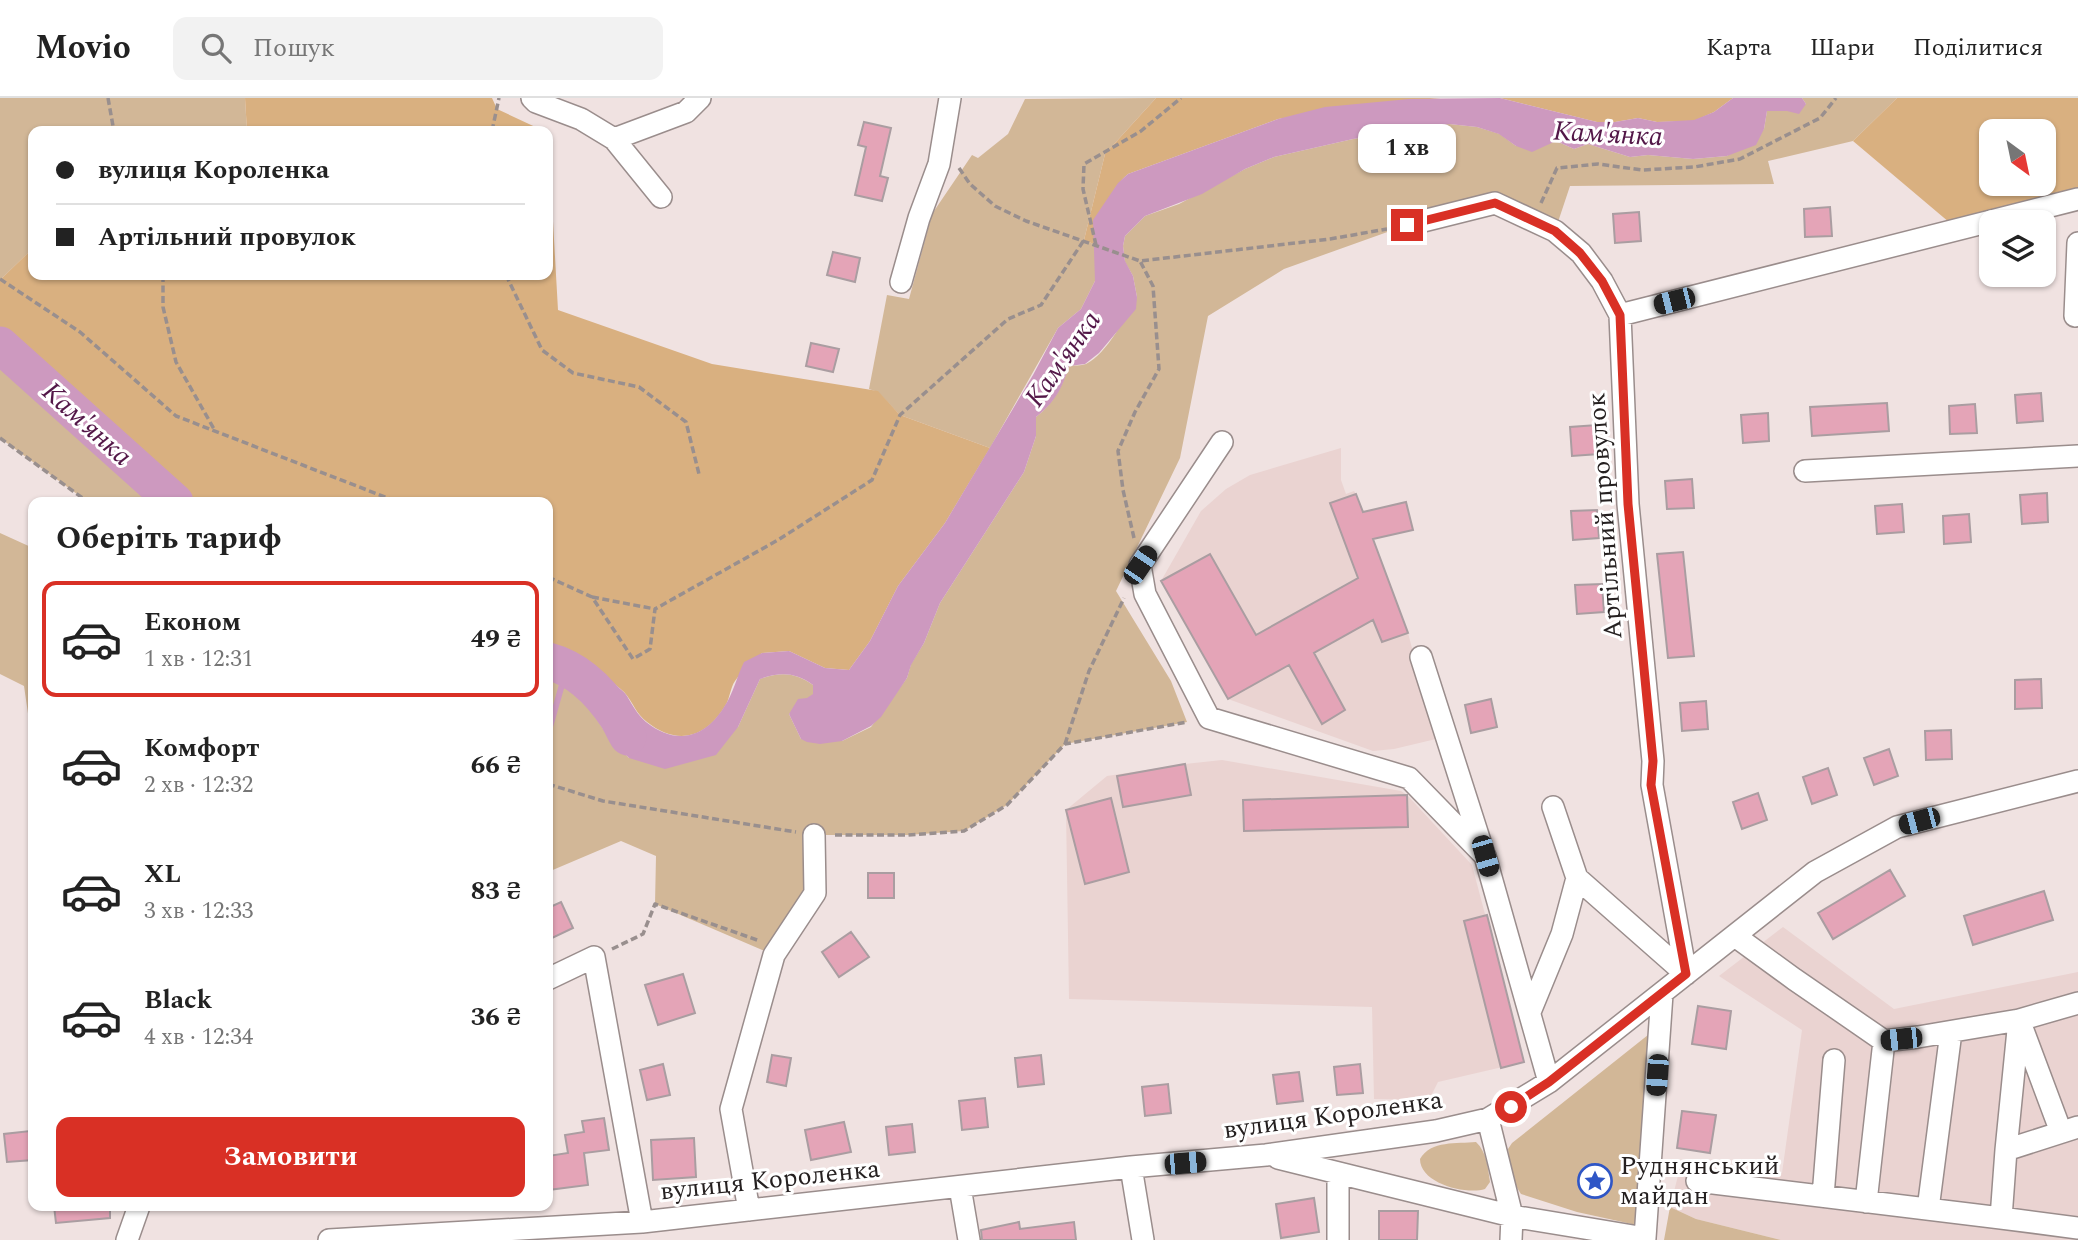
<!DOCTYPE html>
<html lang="uk">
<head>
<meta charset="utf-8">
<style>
	:root { --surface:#fff; --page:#f2f2f2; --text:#222; --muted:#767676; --line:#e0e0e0; --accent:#d93025 }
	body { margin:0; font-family:Spectral,serif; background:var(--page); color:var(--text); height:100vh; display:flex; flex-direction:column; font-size:26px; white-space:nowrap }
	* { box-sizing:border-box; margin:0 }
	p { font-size:23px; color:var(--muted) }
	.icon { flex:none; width:38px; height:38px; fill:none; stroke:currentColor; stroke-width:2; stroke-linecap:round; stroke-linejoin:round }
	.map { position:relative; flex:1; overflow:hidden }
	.sheet { position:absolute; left:28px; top:399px; width:525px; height:714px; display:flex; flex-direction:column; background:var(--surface); border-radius:14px; box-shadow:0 2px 5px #0004 }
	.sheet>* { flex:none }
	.banner { position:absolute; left:28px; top:28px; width:525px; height:154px; border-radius:14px; box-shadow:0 2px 5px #0004; display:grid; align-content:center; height:154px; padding:0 28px; background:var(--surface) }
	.needle { width:46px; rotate:147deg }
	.controls { position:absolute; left:1979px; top:21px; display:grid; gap:14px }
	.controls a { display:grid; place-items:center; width:77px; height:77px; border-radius:14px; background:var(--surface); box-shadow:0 2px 5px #0004; font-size:35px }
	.end { position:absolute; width:32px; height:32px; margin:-16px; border:9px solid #d93025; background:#fff; box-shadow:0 0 0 4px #fff }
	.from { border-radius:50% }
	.bubble { position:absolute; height:49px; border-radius:14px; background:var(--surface); box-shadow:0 2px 5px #0004; font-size:23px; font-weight:700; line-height:49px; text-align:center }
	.car { position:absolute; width:21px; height:42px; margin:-21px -10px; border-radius:9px; box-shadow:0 0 5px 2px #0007; background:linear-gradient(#222 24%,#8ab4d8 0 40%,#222 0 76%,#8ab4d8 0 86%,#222 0) }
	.banner b { display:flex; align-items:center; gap:24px; height:66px; font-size:26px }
	.banner b+b { border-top:2px solid var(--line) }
	.banner i { width:18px; height:18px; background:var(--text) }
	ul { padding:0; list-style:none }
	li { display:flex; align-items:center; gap:21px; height:116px; margin:0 14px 10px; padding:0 14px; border:4px solid transparent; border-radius:14px }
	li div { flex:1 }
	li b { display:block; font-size:26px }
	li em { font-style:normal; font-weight:700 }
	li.active { border-color:var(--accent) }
	li>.icon { width:63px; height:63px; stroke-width:1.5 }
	h2 { padding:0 28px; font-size:32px; line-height:84px }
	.cta { display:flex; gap:14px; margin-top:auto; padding:14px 28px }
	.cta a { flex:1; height:80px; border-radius:14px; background:var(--accent); color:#fff; font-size:28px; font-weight:700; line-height:80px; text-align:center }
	header { display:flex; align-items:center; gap:42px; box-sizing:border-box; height:98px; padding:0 35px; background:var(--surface); border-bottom:2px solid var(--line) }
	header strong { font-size:33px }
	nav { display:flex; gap:38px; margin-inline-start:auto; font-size:24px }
	.search { width:490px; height:63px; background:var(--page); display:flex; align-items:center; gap:18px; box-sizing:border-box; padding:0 24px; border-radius:14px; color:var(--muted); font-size:26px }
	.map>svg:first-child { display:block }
</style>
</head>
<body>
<header>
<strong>Movio</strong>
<div class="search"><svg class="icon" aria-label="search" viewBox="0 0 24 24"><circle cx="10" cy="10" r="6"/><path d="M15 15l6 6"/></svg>Пошук</div>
<nav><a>Карта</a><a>Шари</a><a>Поділитися</a></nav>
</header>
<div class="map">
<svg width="2078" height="1142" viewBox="0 0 2078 1142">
	<rect width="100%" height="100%" fill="#f0e2e1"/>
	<!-- built -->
	<path fill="#ead3d1" d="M1341,350V382L1346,396L1354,393L1356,396L1408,535L1436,641L1394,651L1373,653L1228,601L1161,483L1201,413L1226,391L1250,377Z
		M1222,662L1401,693L1407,697L1472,767L1524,964L1438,984L1429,1002L1374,1001L1372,909L1069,901L1066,712L1107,678L1185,666Z
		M1783,829L1894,911L2078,874V1142H1781L1696,1121L1670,1109L1679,1074L1782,1075L1802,932L1719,878Z"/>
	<!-- green -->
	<path fill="#d2b797" d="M0,0H245L247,33H33V153H30L0,182Z
		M1156,0L1105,56L1084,142L1096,147L1095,183L1081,211L1058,230L990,350L900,317L878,294L869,291L887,197L909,201L932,116L972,57L978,60L1008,36L1025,1Z
		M1802,0H1897L1853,43L1768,63L1774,86L1570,88L1555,133L1495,105L1407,127L1284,171L1208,218L1180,360L1116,493L1171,583L1187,624L1065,646L1007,707L964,733L907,737H814L815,795L774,857L655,806L656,758L621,743L548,774V563L567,569L600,597L591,613L608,638L629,660L738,629L760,581C781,574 794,574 813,587L814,596L789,616L801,641L842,643L871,629L907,580L911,566L924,545L940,505L1024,374L1036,338V319C1054,305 1062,289 1069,268C1074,267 1081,268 1086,266C1107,256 1126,218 1137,199L1133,178L1125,164L1123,148L1125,138L1145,118L1179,106L1245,71L1274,59L1353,41L1449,26L1477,29L1500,36L1516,48L1556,43L1574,51L1588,46L1630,59L1648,57L1693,61L1727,58L1764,31L1767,13H1787L1806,6Z
		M0,247L175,404H88L0,340Z
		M0,435L33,450V650L24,588L0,576Z
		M1653,933L1641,1128L1577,1114L1521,1096C1512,1084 1510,1066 1508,1051L1512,1045Z
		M1476,1044C1487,1054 1488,1071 1490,1084L1485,1091C1467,1097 1420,1086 1420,1061C1431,1042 1457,1046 1476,1044Z
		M1670,1109L1696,1121L1781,1142H1664Z"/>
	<!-- forest -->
	<path fill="#d9b080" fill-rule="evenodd" d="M245,0H492L497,11L544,33H247Z
		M1156,0H1441L1373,6L1278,21L1128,76C1106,94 1103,121 1096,147L1084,142L1105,56Z
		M1500,0H1733L1714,14L1694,23L1657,24L1638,20L1615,24H1597Z
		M1897,0H2078V101L1956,130L1853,43ZM1992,33H2044V86H1992Z
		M548,35L558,212L712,266L878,293L900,317L990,350L945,425L898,488L870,543L849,572L825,570L789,553L762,555C753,564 742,573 735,583C730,590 730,601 725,608C706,640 677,648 647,624C636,616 633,604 624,594C620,590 615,587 611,583L600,597L567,569L548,563V404H175L0,247V182L31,152L33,153V177H548Z"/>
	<!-- water -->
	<path fill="#cd99bf" d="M1500,0L1597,24H1615L1638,20L1657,24L1694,22L1714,14L1733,0H1802L1806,6L1799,16L1787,13H1767L1764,31L1756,47L1727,58L1693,61L1648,57L1630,59L1588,46L1574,51L1556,43L1532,54L1516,48L1499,36L1477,29L1449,26L1353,41L1274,59L1245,71L1202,96L1145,118L1125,138L1123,148L1125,163L1133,178L1137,199L1136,211L1099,255L1085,266L1069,268C1062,291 1055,304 1036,319V338L1024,374L940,505L924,545L911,567L907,580L881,619L871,628L842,643L820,646L807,644L801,641L789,616L798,601L807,600L813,596V587C795,574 780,574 760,581L738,629L716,657L665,671L629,660L608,638L591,613L611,583C616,588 623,592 627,598C633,608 637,616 646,624C676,648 705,640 724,609C733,596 737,578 744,564L762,555L789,553L825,570L849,572L870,543L898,488L945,425L1033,277L1058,230L1081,211L1095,183L1093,122L1118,85L1128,76L1278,21L1325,9L1409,1Z"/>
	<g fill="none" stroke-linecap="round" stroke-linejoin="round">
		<!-- stream -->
		<path stroke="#cd99bf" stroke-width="6" d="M548,636L567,569"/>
		<!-- river -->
		<path stroke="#cd99bf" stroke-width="37" d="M0,247L175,404
			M548,563C578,571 600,593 617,619C621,625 624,633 628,639"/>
	</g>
	<!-- building -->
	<path fill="#e4a4b7" stroke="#aa9da1" stroke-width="2" d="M864,24L891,30L880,78L888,80L882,103L855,97L866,49L858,47Z
		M1830,109L1832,138L1805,139L1804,111Z
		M1639,114L1641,143L1615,145L1613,116Z
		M833,154L860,160L855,184L827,177Z
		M811,245L839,251L833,274L806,268Z
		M2041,295L2043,323L2017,325L2015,297Z
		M1887,305L1889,333L1812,338L1810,309Z
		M1975,306L1977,335L1950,336L1949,308Z
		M1768,315L1769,343L1743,345L1741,317Z
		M1597,327L1599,356L1572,358L1570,329Z
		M1692,381L1694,410L1667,411L1665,383Z
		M2047,395L2048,424L2022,426L2020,397Z
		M1356,396L1363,414L1406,404L1413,432L1373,441L1408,535L1382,544L1373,522L1314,555L1345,612L1322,626L1289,567L1228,601L1161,483L1210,456L1256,537L1358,480L1330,405Z
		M1902,406L1904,434L1877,436L1875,408Z
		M1597,412L1599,440L1573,442L1571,413Z
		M1969,416L1971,444L1944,446L1943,418Z
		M1683,454L1694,558L1668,560L1657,456Z
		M1602,486L1604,514L1577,516L1575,487Z
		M2041,581L2042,610L2015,611V582Z
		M1491,601L1497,629L1471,635L1465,607Z
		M1706,603L1708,631L1682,633L1680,605Z
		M1951,632L1952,661L1926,662L1925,633Z
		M1889,651L1898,678L1874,687L1864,660Z
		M1185,666L1191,697L1123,709L1117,678Z
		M1828,670L1837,697L1812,706L1803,679Z
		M1758,695L1767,722L1742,731L1733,704Z
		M1407,697L1408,729L1244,733L1243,702Z
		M1111,700L1129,774L1085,786L1066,712Z
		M1890,772L1905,798L1833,841L1818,815Z
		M868,775H894V800H868Z
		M2044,793L2053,822L1973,847L1964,818Z
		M561,804L573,830L548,842V810Z
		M1487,817L1524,964L1501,970L1464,823Z
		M851,834L869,859L839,879L822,854Z
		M683,876L695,915L658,927L645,887Z
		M1698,908L1731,913L1726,951L1692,946Z
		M772,957L791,960L786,988L767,984Z
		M1041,957L1044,986L1018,989L1015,960Z
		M663,966L670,997L647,1002L640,972Z
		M1360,966L1363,995L1337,997L1334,969Z
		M1299,974L1303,1003L1277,1006L1273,977Z
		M1168,986L1171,1015L1145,1018L1142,989Z
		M985,1000L988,1029L962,1032L959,1003Z
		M1682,1013L1716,1017L1710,1055L1677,1050Z
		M604,1020L609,1052L584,1055L588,1087L548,1092V1058L568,1055L565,1037L584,1034L582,1023Z
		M844,1024L851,1054L811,1062L805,1032Z
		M912,1026L915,1054L889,1057L886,1029Z
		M30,1033L33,1062L7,1064L4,1036Z
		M694,1040L696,1079L653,1082L651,1042Z
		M1314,1100L1319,1134L1281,1140L1276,1106Z
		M54,1108H110V1120L56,1125Z
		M1379,1113H1418L1417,1142H1379Z
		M1019,1124L1020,1131L1074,1124L1076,1142H982L981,1132Z"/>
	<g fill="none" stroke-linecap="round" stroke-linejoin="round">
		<!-- minor casing -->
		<g stroke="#9a8d8c" stroke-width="24">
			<path id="minor" d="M532,0L536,4L581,21L614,41L661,99
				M614,41L686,14L700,0
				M1407,127L1495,105L1555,133L1581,155L1602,183L1620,217L1628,406L1653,663L1652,687L1686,876
				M901,184L919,120L939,66L950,0
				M1620,217L2078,101
				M2075,218L2078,145
				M1222,344L1140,467L1145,496L1209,620L1409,680L1485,758L1549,984
				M1805,373L2078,358
				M1421,559L1483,753
				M1553,709L1577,780L1686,876
				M1735,838L1794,881L1884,943L1918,939L2019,922L2078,905
				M548,881L594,859L642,1124
				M1530,914L1562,836L1577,780
				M2019,922L2006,1052L2078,1029
				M2021,927L2061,1034
				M1488,1021L1512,1118L1511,1142
				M2006,1052L2001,1120L2078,1130
				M1278,1060L1512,1118L1645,1140
				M1131,1069L1143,1142
				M1697,1083L2001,1120
				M960,1089L969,1142
				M1823,1098L1834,962
				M1866,1104L1884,943
				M1928,1111L1951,934
				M749,1112L731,1011L774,857L815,795L814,737
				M1645,1140L1662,896
				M127,1142L139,1108
				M329,1142L642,1124L1131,1069L1266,1057L1436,1033L1488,1021L1549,984L1815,774L1897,729L2078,683
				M1338,1142V1075"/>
		</g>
		<!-- path -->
		<path stroke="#998f8e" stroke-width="3.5" stroke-dasharray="7 3.5" stroke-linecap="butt" d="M108,0L113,28L122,33
			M492,33L499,0
			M959,70L970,86L995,108L1026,123L1140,163L1330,141L1387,131
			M1541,105L1557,70L1598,66L1642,72L1694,69L1740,61L1820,20L1836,0
			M1096,147L1083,91L1084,66L1141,33L1181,0
			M163,177V209L176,264L214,331
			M506,177L542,252L573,275L639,289L686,324L699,376
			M0,181L80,234L176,318L398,404
			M0,340L88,404
			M1134,440L1123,392L1118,353L1135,314L1159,271L1153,188L1140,163
			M548,479L592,499L633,561L650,551L655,511L778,442L872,382L900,317L1008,221L1041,207L1084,142
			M592,499L655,511
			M1065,646L1089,573L1124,500
			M548,686L603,703L796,734
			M835,737H907L964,733L1007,707L1065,646L1187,624
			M612,851L643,836L655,806L760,843"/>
		<!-- minor -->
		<use href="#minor" stroke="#fff" stroke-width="21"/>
	</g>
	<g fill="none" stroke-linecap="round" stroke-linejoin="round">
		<!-- route -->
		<path stroke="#d93025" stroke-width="9" d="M1407,127L1495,105L1555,133L1580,155L1602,183L1620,217L1628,406L1653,663L1651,687L1686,876L1549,984L1511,1009"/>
	</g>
	<!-- icons -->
	<defs>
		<g id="sight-ring" transform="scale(1.75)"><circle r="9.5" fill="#fff" stroke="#2f56c6" stroke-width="1.5"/><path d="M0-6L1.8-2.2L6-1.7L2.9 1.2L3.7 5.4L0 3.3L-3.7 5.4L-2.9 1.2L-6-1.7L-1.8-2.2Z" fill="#2f56c6"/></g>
	</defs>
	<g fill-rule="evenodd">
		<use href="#sight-ring" x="1595" y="1083"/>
	</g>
	<g text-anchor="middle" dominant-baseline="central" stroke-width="6" stroke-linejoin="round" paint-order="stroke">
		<!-- street labels -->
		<g font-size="26" fill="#252020" stroke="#fff">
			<text transform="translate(1605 418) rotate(-94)">Артільний провулок</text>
			<text transform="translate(1333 1017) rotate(-8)">вулиця Короленка</text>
			<text transform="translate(770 1082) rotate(-6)">вулиця Короленка</text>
		</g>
		<!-- poi labels -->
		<g font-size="26" fill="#252020" stroke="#fff" text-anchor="start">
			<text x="1620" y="1068">Руднянський<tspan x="1620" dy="30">майдан</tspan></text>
		</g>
		<!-- water labels -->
		<g font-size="28" font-style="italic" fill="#531748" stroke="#fff">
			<text transform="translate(1608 36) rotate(3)">Кам'янка</text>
			<text transform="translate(1063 261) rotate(-55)">Кам'янка</text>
			<text transform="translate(87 326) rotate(42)">Кам'янка</text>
		</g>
	</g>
</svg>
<div class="controls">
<a><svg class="needle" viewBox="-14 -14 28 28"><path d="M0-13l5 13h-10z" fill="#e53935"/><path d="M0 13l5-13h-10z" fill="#767676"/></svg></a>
<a><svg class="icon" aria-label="layers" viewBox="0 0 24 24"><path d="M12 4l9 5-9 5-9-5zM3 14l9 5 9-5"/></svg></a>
</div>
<i class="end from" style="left:1511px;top:1009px"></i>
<i class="end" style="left:1407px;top:127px"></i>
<div class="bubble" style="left:1358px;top:26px;width:98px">1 хв</div>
<i class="car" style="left:1674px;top:203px;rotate:256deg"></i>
<i class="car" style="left:1140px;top:467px;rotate:34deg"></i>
<i class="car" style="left:1919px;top:723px;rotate:255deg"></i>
<i class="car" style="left:1485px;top:758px;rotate:164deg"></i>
<i class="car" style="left:1901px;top:941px;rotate:264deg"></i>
<i class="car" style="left:1657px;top:977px;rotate:184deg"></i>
<i class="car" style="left:1185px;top:1065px;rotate:85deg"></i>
<div class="banner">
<b><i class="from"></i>вулиця Короленка</b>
<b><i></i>Артільний провулок</b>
</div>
<section class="sheet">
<h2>Оберіть тариф</h2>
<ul>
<li class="active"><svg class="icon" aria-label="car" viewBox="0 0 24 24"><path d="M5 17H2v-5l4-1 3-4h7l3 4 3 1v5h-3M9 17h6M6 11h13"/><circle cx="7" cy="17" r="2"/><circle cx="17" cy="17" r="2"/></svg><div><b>Економ</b><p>1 хв · 12:31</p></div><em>49 ₴</em></li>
<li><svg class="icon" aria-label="car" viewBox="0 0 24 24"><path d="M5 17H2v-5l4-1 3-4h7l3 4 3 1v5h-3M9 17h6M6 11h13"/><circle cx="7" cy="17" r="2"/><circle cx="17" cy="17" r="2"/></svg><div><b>Комфорт</b><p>2 хв · 12:32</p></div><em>66 ₴</em></li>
<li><svg class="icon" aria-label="car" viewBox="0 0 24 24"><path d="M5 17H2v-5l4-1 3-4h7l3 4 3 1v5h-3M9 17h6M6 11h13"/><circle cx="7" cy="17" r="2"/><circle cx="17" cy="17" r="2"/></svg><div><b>XL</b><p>3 хв · 12:33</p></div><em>83 ₴</em></li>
<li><svg class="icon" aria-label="car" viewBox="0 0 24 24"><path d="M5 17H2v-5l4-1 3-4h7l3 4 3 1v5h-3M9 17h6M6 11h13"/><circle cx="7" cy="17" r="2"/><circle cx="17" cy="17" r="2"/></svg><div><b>Black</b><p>4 хв · 12:34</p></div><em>36 ₴</em></li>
</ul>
<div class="cta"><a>Замовити</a></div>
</section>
</div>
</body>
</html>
